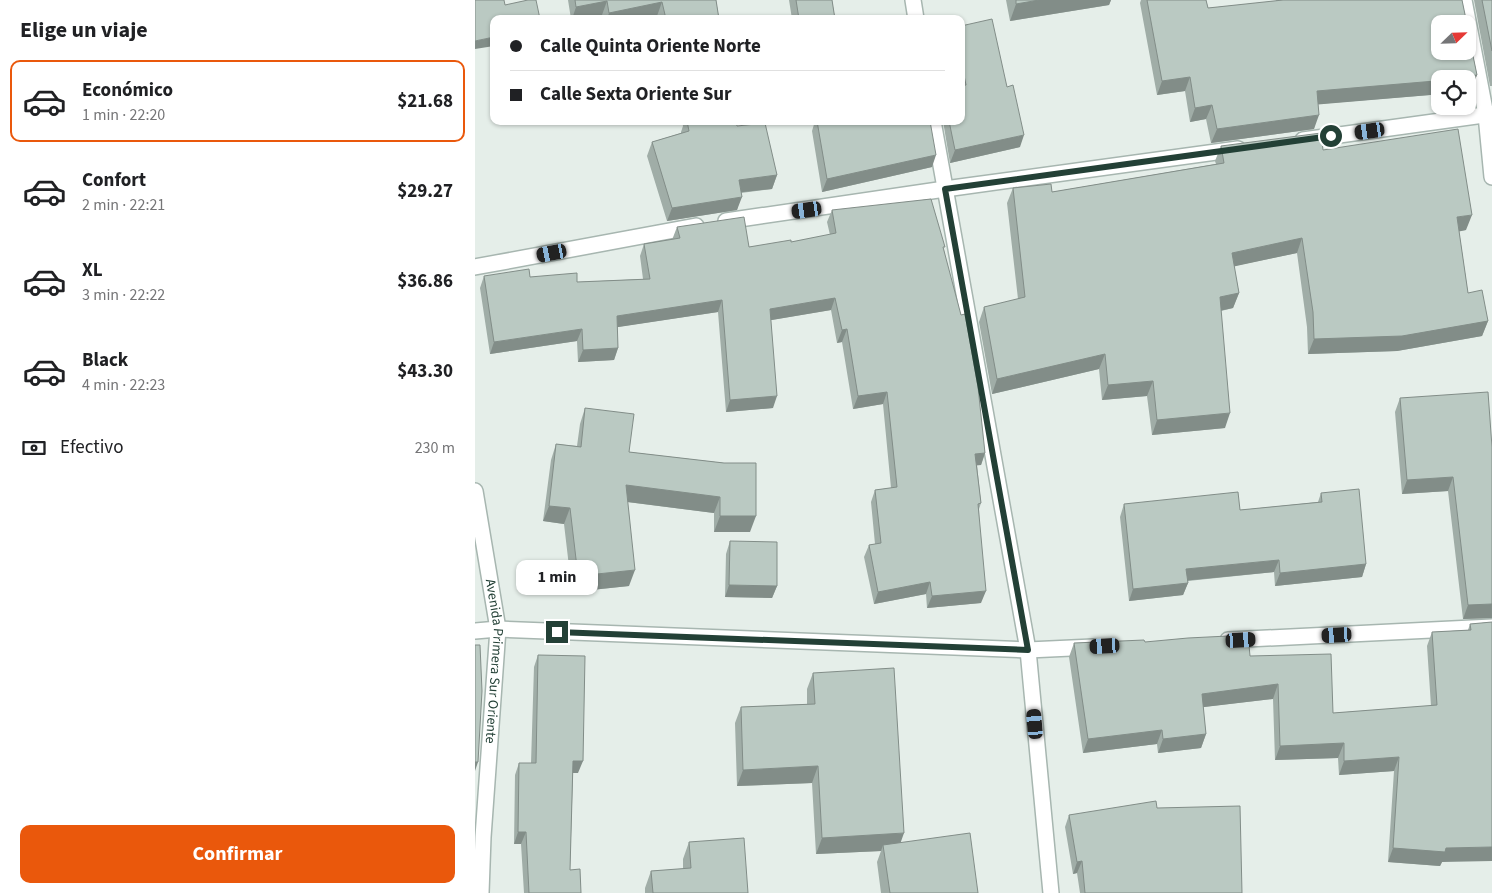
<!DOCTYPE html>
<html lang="es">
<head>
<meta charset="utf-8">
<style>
	:root { --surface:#fff; --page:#f6f6f6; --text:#202124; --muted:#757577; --line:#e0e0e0; --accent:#ea580c }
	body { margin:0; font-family:"Source Sans 3",sans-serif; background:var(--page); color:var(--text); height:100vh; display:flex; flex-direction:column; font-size:19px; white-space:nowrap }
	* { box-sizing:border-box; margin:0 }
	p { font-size:16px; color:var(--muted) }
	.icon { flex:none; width:28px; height:28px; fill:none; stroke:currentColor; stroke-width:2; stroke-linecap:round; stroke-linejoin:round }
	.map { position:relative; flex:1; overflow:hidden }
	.panel { display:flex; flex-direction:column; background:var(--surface); width:475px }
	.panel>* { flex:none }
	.hud { position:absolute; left:15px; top:15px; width:475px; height:110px; border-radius:10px; box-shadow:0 1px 4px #0004; display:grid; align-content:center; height:110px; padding:0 20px; background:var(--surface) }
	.needle { width:32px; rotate:67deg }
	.tools { position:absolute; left:956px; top:15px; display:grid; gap:10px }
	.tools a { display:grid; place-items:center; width:45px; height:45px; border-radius:10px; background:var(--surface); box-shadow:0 1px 4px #0004; font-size:25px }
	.end { position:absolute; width:22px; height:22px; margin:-11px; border:6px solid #234036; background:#fff; box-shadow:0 0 0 2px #fff }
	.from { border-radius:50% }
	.bubble { position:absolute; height:35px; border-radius:10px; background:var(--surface); box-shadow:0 1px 4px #0004; font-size:16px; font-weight:700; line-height:35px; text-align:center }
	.car { position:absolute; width:15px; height:30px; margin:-15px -8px; border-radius:6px; box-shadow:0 0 4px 1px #0007; background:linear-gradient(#222 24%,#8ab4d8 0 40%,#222 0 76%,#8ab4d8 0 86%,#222 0) }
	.hud b { display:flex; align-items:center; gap:18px; height:48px; font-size:19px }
	.hud b+b { border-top:1px solid var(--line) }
	.hud i { width:12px; height:12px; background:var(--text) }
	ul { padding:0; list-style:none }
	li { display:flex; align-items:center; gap:15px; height:82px; margin:0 10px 8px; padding:0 10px; border:2px solid transparent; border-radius:10px }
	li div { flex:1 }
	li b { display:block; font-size:19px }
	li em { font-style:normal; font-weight:700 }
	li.selected { border-color:var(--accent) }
	li>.icon { width:45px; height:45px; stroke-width:1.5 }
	h2 { padding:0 20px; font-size:22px; line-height:60px }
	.pay { display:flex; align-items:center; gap:12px; height:55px; padding:0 20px; font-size:19px }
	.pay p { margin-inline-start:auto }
	.primary-button { display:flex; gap:10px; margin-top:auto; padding:10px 20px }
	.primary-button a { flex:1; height:58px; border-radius:10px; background:var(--accent); color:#fff; font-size:20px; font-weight:700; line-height:58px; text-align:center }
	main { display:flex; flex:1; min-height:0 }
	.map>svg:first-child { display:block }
</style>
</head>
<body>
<main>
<section class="panel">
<h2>Elige un viaje</h2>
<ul>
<li class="selected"><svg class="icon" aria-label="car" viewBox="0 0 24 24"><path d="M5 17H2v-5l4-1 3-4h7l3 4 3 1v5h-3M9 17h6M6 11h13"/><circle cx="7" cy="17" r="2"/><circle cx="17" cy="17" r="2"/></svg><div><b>Económico</b><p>1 min · 22:20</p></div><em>$21.68</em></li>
<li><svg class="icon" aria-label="car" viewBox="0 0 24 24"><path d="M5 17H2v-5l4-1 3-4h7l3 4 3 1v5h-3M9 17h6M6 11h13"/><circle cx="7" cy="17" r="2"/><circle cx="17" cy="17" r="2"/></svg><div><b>Confort</b><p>2 min · 22:21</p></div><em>$29.27</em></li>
<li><svg class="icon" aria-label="car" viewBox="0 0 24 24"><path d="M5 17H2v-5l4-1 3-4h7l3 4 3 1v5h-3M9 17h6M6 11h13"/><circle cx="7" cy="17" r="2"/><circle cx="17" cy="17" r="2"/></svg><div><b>XL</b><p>3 min · 22:22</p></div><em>$36.86</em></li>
<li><svg class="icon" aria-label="car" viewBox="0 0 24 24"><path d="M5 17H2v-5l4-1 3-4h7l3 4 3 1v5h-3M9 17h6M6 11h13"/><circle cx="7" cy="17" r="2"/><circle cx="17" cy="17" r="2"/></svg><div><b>Black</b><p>4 min · 22:23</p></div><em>$43.30</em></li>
</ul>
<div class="pay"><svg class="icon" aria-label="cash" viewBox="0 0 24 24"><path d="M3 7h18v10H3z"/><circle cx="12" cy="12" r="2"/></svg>Efectivo<p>230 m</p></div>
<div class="primary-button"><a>Confirmar</a></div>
</section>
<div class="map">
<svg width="1017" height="893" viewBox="0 0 1017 893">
	<rect width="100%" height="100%" fill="#e5eee9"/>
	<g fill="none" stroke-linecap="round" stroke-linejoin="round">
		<!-- minor casing -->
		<g stroke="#a7b6b0" stroke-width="18">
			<g id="minor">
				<path d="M989,0L1011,115L1017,177"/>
				<path d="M828,140L1017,114"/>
				<path d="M251,221L470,189L763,149"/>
				<path d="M0,267L221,226"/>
				<path id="s1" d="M0,491L23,629L8,837L6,893"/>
				<path d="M0,631L23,629L553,650L618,647"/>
				<path d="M753,640L1017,627"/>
			</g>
		</g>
		<!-- tertiary casing -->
		<g stroke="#a7b6b0" stroke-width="18">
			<path id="tertiary" d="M438,0L441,19
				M458,121L553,650L576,893"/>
		</g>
		<!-- minor -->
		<use href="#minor" stroke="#fff" stroke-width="15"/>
		<!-- tertiary -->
		<use href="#tertiary" stroke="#fff" stroke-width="15"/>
	</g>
	<!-- wall -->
	<path fill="#a0ada7" d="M93,0H241L244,19H182V16L166,19H128L127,15L105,19H96Z
		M314,0H357L360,19H317Z
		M531,0H636L634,5L535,21Z
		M666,0H731L733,8L801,1V0H987L1002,75L996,89L965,79V94L955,95L843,104L839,129L736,143L731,119L715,122L710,91L682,95L665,3Z
		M999,0H1017V86H1015Z
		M486,26L545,147L475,163L468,121H486Z
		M207,121H261L262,126L302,175L297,189L266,193L262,210L192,221L172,156L177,142L206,133V132L208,126Z
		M340,121H455L457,167L347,192L337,131Z
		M746,146L848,150L991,230L984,231L993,293L1013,321L1007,336L922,351L833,354L832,327L822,253L759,266L764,293L758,308L746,311L750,428L677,435L672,396L627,400L624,369L517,394L504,322L509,307L543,299L532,203L538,188L577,192L741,164L740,161Z
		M357,210L469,250L510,453L506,465H502L506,503L504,509L506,603L452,608L451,594L399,604L389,557L394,545L400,544L396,502L400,490L416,488L408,404L378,409L367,342L362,343L356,310L296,320L298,408L251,412L243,312L142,327L143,348L139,360L103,362L102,341L15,354L5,288L9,276L55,277L102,282L168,279L165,256L169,244L197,240L202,227L274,247L316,242L355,235L352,222Z
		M925,398L1017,447V618L988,619L973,491L927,494L920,412Z
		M110,408L154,452L249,463L275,532H239V513L152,502L154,586L97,592L89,524L68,521L76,460L81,444L102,446L105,424Z
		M846,493L891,564L887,577L800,586L799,572L713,581V583L708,595L654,601L645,517L649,504L765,510L843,502Z
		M255,541L302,586L297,598L250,597L251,554Z
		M1017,622L967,862L965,866L913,862L919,771L864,775L863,758L800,760L798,699L728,707L731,734L726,748L683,753L682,744L608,753L594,657L599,643L670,642L775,656L858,713L956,706L952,646L957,632L993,630L995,624Z
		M63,655L103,773H98L95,870L106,893H49L46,844H39L40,775L44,763H56L59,667Z
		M338,673L425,842L503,893H406L402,862L406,851L341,854L337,783L262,786L260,723L266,707L332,704V689Z
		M682,808L767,893H605L602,873L598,874L590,827L594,815Z
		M214,842L273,893H170V888L176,871L208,869V859Z"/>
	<!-- shaded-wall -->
	<path fill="#828d88" d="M564,0H636L634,5L535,21L541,4Z
		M132,1L127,15L105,19H97L101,7Z
		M187,2L182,16L166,19H132L134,13Z
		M19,37V46L0,49V41Z
		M1002,75L996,89H992V79H975Z
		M715,77L710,91L682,95L687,81Z
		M965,80V94L955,95L837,105L842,91Z
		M737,105L731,119L715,122L720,108Z
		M844,115L839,129L736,143L742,129Z
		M549,135L545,147L475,163L480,150Z
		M461,155L457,167L347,192L352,179Z
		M302,175L297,189L259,193L264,180Z
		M267,197L262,210L192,221L197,208Z
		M997,215L991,230L977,233L982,217Z
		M827,238L822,253L752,268L757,253Z
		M764,293L758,308L739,312L745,297Z
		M360,298L356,310L291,321L295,309Z
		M247,300L243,312L137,328L142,316Z
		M1013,321L1007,336L922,351L833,354L839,339Z
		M107,329L102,341L15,354L19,342Z
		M372,329L367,342L362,343L367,330Z
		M143,348L139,360L103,362L108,350Z
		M630,354L624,369L517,394L522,379Z
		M678,381L672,396L627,400L633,385Z
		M412,392L408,404L378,409L383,396Z
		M302,396L298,408L251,412L255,400Z
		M755,413L750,428L677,435L682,420Z
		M510,453L506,465L496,466L500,454Z
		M978,477L973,491L927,494L932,480Z
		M151,485L245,497L239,513L145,501Z
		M74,506L95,508L89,524L68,521Z
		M245,516H281L275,532H239Z
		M804,560L799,572L707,581L711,569Z
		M891,564L887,577L800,586L805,573Z
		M160,570L154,586L97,592L103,576Z
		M455,582L451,594L399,604L403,592Z
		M713,583L708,595L654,601L658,589Z
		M254,585L302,586L297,598L250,597Z
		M511,591L506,603L452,608L457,596Z
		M1017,604V618L988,619L993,605Z
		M803,684L798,699L721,708L727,694Z
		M687,730L682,744L608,753L613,739Z
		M731,734L726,748L683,753L688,739Z
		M869,743L863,758L800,760L805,746Z
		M924,757L919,771L864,775L869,761Z
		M98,761H108L103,773H94Z
		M0,762H3L0,771Z
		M343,766L337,783L262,786L268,770Z
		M43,832H51L46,844H39Z
		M429,833L423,850L408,845L406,851L341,854L347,838Z
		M1017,847V861L967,862L965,866L913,862L918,848Z
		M607,861L602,873L598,874L602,862Z"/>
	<!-- building -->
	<path fill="#bac9c2" stroke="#828d88" d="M0,0H29L30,5L53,0H61L65,19H19V37L0,41Z
		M100,0H241L244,19H191L187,2L134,13L132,1L101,7Z
		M321,0H357L360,19H324Z
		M541,0H564L541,4Z
		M672,0H731L733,8L808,0H987L992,24H965V51H992V27L1002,75L975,79H965V80L960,81L842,91L844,115L742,129L737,105L720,108L715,77L687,81Z
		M1007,0H1017V51Z
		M517,19L532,87L538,85L549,135L480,150L474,121H486V86L491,85L486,61V26Z
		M212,121H261L262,126L290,123L302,175L264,180L267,197L197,208L177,142L214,131Z
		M342,121H455L461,155L352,179Z
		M983,129L997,215L982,217L993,293L1007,290L1013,321L927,336L839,339L838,312L827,238L757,253L764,293L745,297L755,413L682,420L678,381L633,385L630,354L522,379L509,307L550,297L538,188L576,184L577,192L749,163L746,146L846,133L848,150Z
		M456,199L470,247H468L486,315L490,314L503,387L510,453L500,454L506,503L503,504L511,591L457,596L455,582L403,592L394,545L406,543L400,490L422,487L412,392L383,396L372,329L367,330L360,298L295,309L302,396L255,400L247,300L142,316L143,348L108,350L107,329L19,342L9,276L54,269L55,277L102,273V282L175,279L169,244L205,238L202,227L269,217L274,247L316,240V242L361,233L357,210Z
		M1013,392L1017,447V604L993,605L978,477L932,480L925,398Z
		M110,408L159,414L154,452L249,463H281V516H245V497L151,485L160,570L103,576L95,508L74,506L81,444L106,447Z
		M884,489L891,564L805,573L804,560L711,569L713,583L658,589L649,504L763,492L765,510L847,502L846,493Z
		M255,541L302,542V586L254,585Z
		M1017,622V847L971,848L970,852L918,848L924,757L869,761V743L805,746L803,684L727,694L731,734L688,739L687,730L613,739L599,643L669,640L670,642L713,638L773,635L775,656L856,654L858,713L962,705L957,632L996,630L995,624Z
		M0,645H5L7,691L3,762H0Z
		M63,655L110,656L108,761H98L95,870L105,869L106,893H54L51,832H43L44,763H61Z
		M419,668L429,833L347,838L343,766L268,770L266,707L340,704L338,673Z
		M681,801L682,808L765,806L767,893H610L607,861L602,862L594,815Z
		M495,833L503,893H415L408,845Z
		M269,838L273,893H178L176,871L216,868L214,842Z"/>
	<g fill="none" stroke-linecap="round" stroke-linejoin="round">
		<!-- route -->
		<path stroke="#234036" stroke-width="6" d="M82,632L553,650L470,189L856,136"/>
	</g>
	<g text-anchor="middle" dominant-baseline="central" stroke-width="5" stroke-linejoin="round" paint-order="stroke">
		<!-- street labels -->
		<g font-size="14" fill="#234036" stroke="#f6faf7">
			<text stroke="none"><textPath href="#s1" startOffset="172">Avenida Primera Sur Oriente</textPath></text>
		</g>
	</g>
</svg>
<div class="tools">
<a><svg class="needle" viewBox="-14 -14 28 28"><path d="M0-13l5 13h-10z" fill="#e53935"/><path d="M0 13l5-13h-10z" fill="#757577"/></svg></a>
<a><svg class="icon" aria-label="locate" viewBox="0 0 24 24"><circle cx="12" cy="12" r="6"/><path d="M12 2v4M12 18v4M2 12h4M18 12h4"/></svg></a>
</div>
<i class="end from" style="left:856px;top:136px"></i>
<i class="end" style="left:82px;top:632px"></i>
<div class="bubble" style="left:41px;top:560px;width:82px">1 min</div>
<i class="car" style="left:895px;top:131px;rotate:262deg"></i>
<i class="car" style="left:332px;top:210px;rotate:262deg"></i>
<i class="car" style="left:77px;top:253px;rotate:259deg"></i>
<i class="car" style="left:862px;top:635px;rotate:267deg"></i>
<i class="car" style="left:766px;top:640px;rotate:87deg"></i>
<i class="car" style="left:630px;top:646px;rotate:267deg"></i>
<i class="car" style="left:560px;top:724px;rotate:355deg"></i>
<div class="hud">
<b><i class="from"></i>Calle Quinta Oriente Norte</b>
<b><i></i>Calle Sexta Oriente Sur</b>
</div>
</div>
</main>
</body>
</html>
